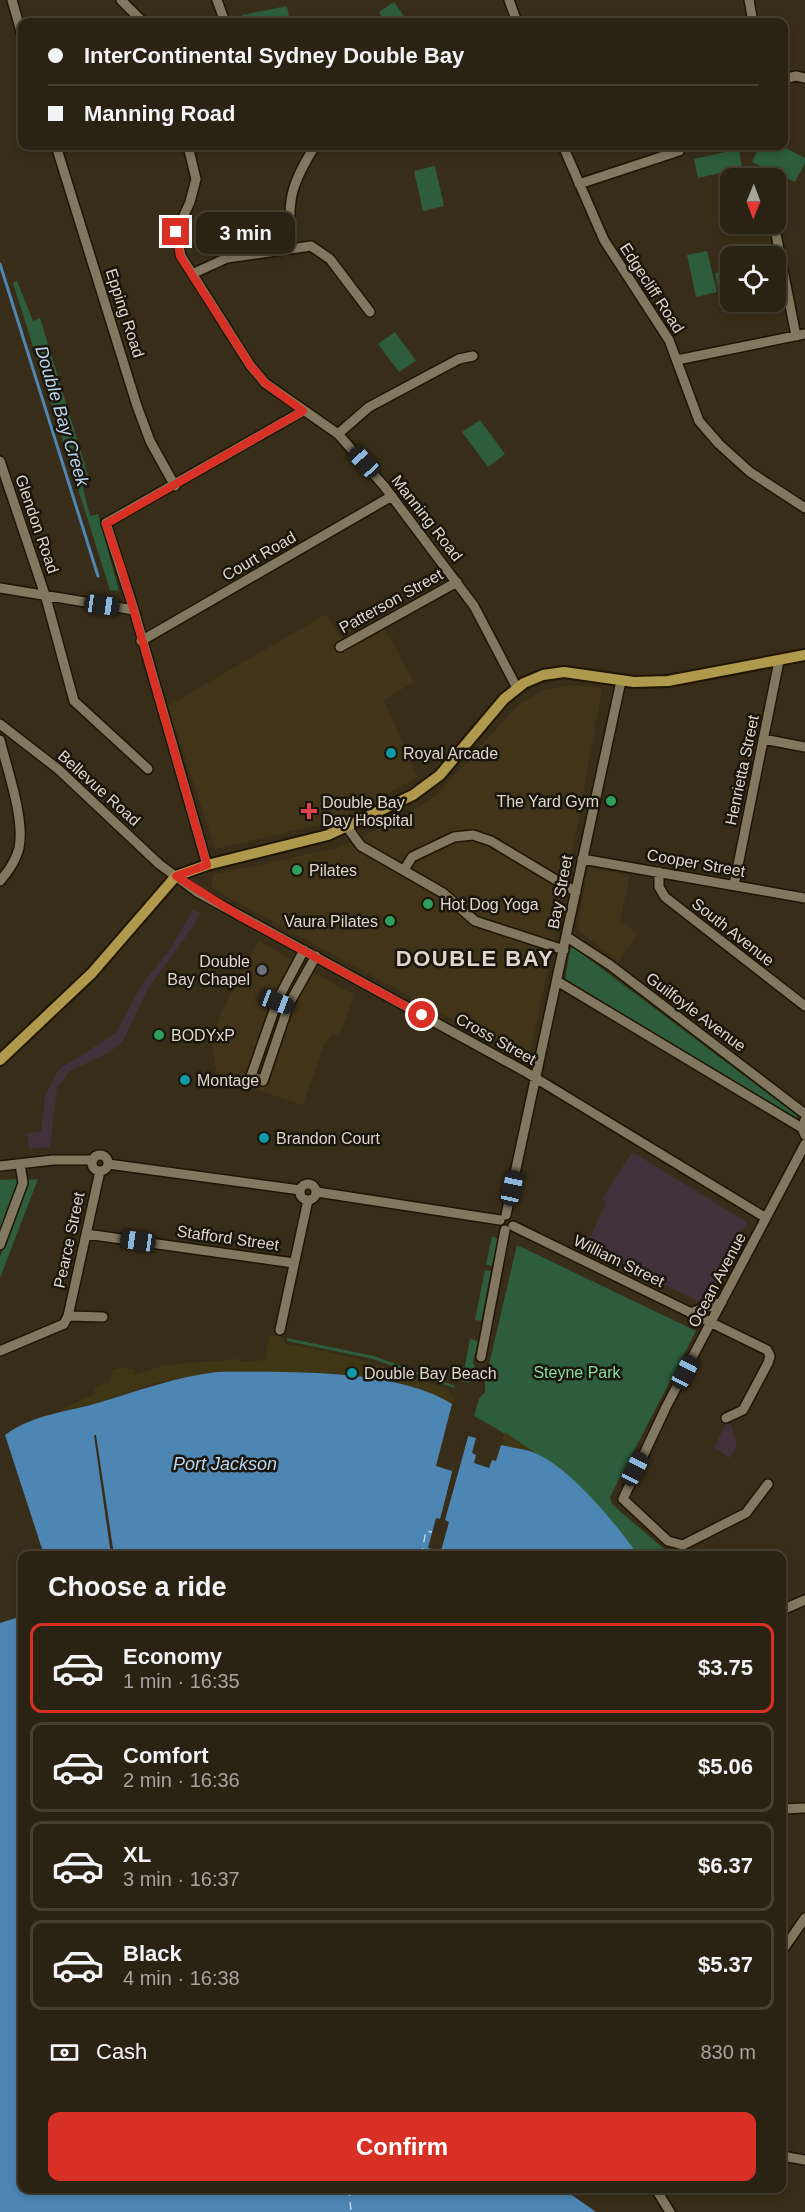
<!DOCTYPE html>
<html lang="en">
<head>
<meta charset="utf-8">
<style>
	:root { --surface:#2a2212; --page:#362f20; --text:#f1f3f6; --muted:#a5a49f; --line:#463f32; --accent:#d93025 }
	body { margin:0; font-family:Arial,sans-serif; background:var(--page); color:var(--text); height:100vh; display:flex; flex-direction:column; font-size:22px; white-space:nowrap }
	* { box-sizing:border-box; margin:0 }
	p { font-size:20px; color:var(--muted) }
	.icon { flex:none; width:33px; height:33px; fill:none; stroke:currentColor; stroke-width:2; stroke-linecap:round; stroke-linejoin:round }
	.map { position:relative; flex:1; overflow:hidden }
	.sheet { position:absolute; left:18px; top:1551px; width:768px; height:642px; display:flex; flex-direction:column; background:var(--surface); border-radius:12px; box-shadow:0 3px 9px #0003,0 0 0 2px var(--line) }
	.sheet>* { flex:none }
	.hud { position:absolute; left:18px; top:18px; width:770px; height:132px; border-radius:12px; box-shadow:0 3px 9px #0003,0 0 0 2px var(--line); display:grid; align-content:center; height:132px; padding:0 30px; background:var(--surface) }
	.needle { width:39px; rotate:181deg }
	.buttons { position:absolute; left:720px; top:168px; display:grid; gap:12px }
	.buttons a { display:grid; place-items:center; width:66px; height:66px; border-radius:12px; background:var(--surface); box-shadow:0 3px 9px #0003,0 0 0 2px var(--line); font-size:30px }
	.end { position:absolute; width:27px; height:27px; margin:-14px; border:8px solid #d93025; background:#fff; box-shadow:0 0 0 3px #fff }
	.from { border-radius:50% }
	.bubble { position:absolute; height:42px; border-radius:12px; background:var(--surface); box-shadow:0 3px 9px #0003,0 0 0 2px var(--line); font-size:20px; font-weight:800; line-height:42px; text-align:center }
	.car { position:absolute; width:18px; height:36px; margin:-18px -9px; border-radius:8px; box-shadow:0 0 4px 2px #0007; background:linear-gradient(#222 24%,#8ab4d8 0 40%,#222 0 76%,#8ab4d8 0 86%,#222 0) }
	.hud b { display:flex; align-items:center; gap:21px; height:57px; font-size:22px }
	.hud b+b { border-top:2px solid var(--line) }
	.hud i { width:15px; height:15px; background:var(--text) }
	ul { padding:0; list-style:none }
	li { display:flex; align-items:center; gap:18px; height:90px; margin:0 12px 9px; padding:0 18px; border:3px solid var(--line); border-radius:12px }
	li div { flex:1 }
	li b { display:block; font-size:22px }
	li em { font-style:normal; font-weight:800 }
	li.active { border-color:var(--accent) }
	li>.icon { width:54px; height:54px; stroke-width:1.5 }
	h2 { padding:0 30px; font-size:27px; line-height:72px }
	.pay { display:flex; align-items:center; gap:15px; height:66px; padding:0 30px; font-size:22px }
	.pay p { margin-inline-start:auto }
	.cta { display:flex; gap:12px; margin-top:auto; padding:12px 30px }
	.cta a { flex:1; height:69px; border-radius:12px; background:var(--accent); color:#fff; font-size:24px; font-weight:800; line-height:69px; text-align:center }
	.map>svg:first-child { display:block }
</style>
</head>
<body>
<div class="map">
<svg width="805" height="2212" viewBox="0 0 805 2212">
	<rect width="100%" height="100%" fill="#382d18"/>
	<!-- built -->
	<path fill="#413418" d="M326,614L342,640L381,622L414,682L384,700L418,778L332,822L215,849L168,706Z
		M571,685L602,688L570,866L529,1058L524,1059L211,888L213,875L340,847L407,815L435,796L518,705L545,690Z
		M588,867L630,876L620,920L638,934L618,962L577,929Z
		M259,941L354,995L339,1036L333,1033L324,1045L303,1105L225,1079L217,1073L211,1039L223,1009Z"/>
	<!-- industrial -->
	<path fill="#42303b" d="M193,910L200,913L195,924L148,989L123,1041L110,1052L70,1071L57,1088L50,1147L29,1149L27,1133L41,1132L45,1096L58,1070L116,1033L140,987L168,952Z
		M730,1421L737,1446L730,1458L714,1447L726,1424Z"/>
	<!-- education -->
	<path fill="#41313b" d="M632,1152L747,1222L707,1300L700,1302L586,1247L606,1202L602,1199Z"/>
	<!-- green -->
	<path fill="#2d5d3c" d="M394,2L408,22H385L379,12Z
		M287,6L290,22H244L242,15Z
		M760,146H782L805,158V163L795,182L752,162Z
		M739,149L742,168L698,178L694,159Z
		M435,166L444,206L423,211L414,171Z
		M707,251L717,292L696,297L687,255Z
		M730,270V302H738L740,309L723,312L715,273Z
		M17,281L33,321L40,318L88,475L80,476L90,516L98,514L119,591L110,590L13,283Z
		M395,332L416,361L399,372L378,344Z
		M480,420L505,454L488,467L462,432Z
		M573,947L798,1116L795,1120L565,980L570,949Z
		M18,1179V1183L0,1231V1180Z
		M38,1179L0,1278V1257L27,1180Z
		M492,1236L498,1239L492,1266L486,1265Z
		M517,1245L696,1331L610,1497L612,1504L664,1549L665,1555H638C595,1495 539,1451 474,1416L479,1399L485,1392V1382L480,1380L482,1371L488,1369Z
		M485,1270L491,1271L481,1321L475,1320Z
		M287,1338L374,1356L455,1386L454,1388L373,1359L287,1341Z
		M470,1339L478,1341L473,1362L475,1367L469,1383L462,1381Z"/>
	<!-- sand -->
	<path fill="#3f3616" d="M270,1335L283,1337L286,1344C344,1353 397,1369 451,1391L450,1395L454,1397L452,1404L394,1381L330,1375L217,1372L155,1383L101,1402L55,1412L95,1394L94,1387L110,1382L113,1370L126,1367L134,1370L133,1375L166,1365L240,1359V1362L265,1360Z
		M505,1432L537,1454L501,1445Z"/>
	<!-- water -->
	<path fill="#4d85b3" d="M217,1372C284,1372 395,1368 452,1404L436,1466L452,1471L455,1460L447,1493L452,1494L468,1436L476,1438L472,1453L476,1455L474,1463L489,1468L492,1460L496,1461L501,1445C512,1448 527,1449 537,1454C570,1468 618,1526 638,1555H44L5,1435C33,1414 68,1412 101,1402C140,1390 176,1377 217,1372Z
		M22,1609V2188H562L596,2212H0V1623L16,1618Z"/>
	<!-- pier -->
	<path fill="#382d18" d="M469,1433L445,1520L449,1522L441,1551L428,1548L436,1518L440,1519L456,1458L458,1461L450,1491L465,1435Z
		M94,1435H96L114,1555H111Z"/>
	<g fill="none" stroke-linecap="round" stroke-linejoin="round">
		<!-- stream -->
		<path stroke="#4d85b3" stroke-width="3" d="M0,264L98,576"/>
		<!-- ferry -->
		<path stroke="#b8d6f1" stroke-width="1.5" stroke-dasharray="8 6" stroke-linecap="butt" d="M421,1556L426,1531L432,1532
			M349,2188L351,2212"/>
		<!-- minor casing -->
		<g stroke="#1f1502" stroke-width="12">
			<path id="minor" d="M12,0L22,35
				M121,0L143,22
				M217,0L225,22
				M509,0L517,22
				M749,0L753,22
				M783,79L796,76L805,78
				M56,146L137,406L150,441L175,486
				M188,146L196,179L190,202L176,233L181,256L250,365L265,383L338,434L384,486L474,606L517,688
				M563,146L604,240L669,340L699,421L719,444L750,472L805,508
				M579,184L679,151L678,146
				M774,224L796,336
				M291,248C288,200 289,187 315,146
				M192,274L227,258L311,246L330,259L370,312
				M677,360L805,334
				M338,434L369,407L459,359L473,356
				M0,461L46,598L74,701L148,769
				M0,588L134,610
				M141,641L392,496
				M340,647L457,582
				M0,724L58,769L159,864L197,892L524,1071L766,1218
				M763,739L805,747
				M0,740C7,769 25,819 19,848C16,860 8,872 0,881
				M347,827L361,846L443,893L475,921L564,950
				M582,859L805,898
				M207,865L134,610L106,523L303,411
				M404,870L412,857L454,837L473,835L491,841L576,892
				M659,872V887L665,897L805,1006
				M734,885L779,661
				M567,937L610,965L805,1114
				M304,950L278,999L251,1076L263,1081L289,1004L316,956
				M557,981L802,1128
				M805,1120L802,1128L805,1135
				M92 1163a8 8 0 1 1 16 0a8 8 0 1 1-16 0Z
				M108,1164L300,1190
				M0,1166L53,1160H93
				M300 1192a8 8 0 1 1 16 0a8 8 0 1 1-16 0Z
				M317,1192L500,1220
				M506,1215L621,681
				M513,1226L767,1350L770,1356L768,1363L743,1410L726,1418
				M86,1234L294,1263
				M0,1245L23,1183L20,1164
				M690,1313L722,1302
				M68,1316L100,1171
				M280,1330L308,1200
				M0,1351L64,1324L68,1316L103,1317
				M481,1357L505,1230
				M768,1484L746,1513L683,1545L668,1541L623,1499L666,1407L805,1144
				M782,1610L805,1600
				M782,1809L805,1808
				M782,1951L805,1918
				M782,2156L805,2160
				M657,2191L670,2212"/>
		</g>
		<!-- major casing -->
		<g stroke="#1f1502" stroke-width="14">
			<path id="major" d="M0,1060L92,973L176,876L207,865L328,835L413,795L440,775L504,699L524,683L543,675L564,672L634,682L668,681L805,655"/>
		</g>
		<!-- minor -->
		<use href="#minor" stroke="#82775f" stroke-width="9"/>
		<!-- major -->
		<use href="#major" stroke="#ae994c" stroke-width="10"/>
	</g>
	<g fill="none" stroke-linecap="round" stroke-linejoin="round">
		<!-- route -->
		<path stroke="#d93025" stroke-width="8" d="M176,232L180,256L250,365L265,383L303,411L106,524L122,570L207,865L176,876L241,917L422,1015"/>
	</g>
	<!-- markers -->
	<g fill="#0f9aa8" stroke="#1b160d" stroke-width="2">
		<circle cx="391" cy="753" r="6"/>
		<circle cx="185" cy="1080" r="6"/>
		<circle cx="264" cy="1138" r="6"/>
		<circle cx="352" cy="1373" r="6"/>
	</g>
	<g fill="#2e9e5b" stroke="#1b160d" stroke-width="2">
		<circle cx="611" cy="801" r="6"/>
		<circle cx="297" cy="870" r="6"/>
		<circle cx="428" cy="904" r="6"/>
		<circle cx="390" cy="921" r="6"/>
		<circle cx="159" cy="1035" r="6"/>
	</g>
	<path fill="#e0444e" stroke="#1b160d" stroke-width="2" d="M306 802h6v6h6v6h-6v6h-6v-6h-6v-6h6z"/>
	<circle fill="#6b7280" stroke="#1b160d" stroke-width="2" cx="262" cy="970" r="6"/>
	<g text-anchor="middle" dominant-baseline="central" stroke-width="5" stroke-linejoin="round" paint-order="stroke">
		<!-- street labels -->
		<g font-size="16" fill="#ded7cb" stroke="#1b160d">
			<text transform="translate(652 288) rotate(57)">Edgecliff Road</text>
			<text transform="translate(125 313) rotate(72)">Epping Road</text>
			<text transform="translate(427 518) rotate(52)">Manning Road</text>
			<text transform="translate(37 524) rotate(71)">Glendon Road</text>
			<text transform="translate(259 556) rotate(-30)">Court Road</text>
			<text transform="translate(391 601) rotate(-29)">Patterson Street</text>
			<text transform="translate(742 770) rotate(-78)">Henrietta Street</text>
			<text transform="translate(99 788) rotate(42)">Bellevue Road</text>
			<text transform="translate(696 863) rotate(10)">Cooper Street</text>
			<text transform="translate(560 892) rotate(-79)">Bay Street</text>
			<text transform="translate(733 932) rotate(38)">South Avenue</text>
			<text transform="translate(696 1012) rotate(37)">Guilfoyle Avenue</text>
			<text transform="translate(496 1039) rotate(29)">Cross Street</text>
			<text transform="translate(228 1238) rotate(8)">Stafford Street</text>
			<text transform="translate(69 1240) rotate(-78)">Pearce Street</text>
			<text transform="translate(619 1261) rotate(26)">William Street</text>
			<text transform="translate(717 1280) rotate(-62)">Ocean Avenue</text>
		</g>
		<!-- poi labels -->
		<g font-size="16" fill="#ded7cb" stroke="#1b160d" text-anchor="start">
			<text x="403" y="753">Royal Arcade</text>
			<text x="599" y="801" text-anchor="end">The Yard Gym</text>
			<text x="322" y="802">Double Bay<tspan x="322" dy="18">Day Hospital</tspan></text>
			<text x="309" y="870">Pilates</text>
			<text x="440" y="904">Hot Dog Yoga</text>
			<text x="378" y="921" text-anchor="end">Vaura Pilates</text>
			<text x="250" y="961" text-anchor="end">Double<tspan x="250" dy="18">Bay Chapel</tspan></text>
			<text x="171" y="1035">BODYxP</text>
			<text x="197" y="1080">Montage</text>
			<text x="276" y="1138">Brandon Court</text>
			<text x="364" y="1373">Double Bay Beach</text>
		</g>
		<!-- park labels -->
		<g font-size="16" fill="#87dea0" stroke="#1b160d">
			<text x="577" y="1372">Steyne Park</text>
		</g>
		<!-- water labels -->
		<g font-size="18" font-style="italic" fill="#b8d6f1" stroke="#1b160d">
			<text transform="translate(62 416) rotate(73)">Double Bay Creek</text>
			<text x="225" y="1464">Port Jackson</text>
		</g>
		<!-- district labels -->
		<g font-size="22" font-weight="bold" letter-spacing="1.5" fill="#ded7cb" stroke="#1b160d">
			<text x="475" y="958">DOUBLE BAY</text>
		</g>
	</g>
</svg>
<div class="buttons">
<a><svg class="needle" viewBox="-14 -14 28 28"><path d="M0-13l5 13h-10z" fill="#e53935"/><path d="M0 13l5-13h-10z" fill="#a5a49f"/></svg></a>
<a><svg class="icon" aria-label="locate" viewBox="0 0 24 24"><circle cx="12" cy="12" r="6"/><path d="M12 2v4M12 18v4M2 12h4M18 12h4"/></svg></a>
</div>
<i class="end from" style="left:422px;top:1015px"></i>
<i class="end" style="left:176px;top:232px"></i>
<div class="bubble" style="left:196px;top:212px;width:99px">3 min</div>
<i class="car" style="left:364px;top:462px;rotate:318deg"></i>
<i class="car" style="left:102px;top:605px;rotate:98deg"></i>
<i class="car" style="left:277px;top:1002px;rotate:111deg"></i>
<i class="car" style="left:512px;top:1188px;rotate:12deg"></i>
<i class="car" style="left:138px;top:1241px;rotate:278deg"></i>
<i class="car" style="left:685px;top:1372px;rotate:28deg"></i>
<i class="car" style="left:635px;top:1469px;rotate:27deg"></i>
<div class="hud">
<b><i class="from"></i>InterContinental Sydney Double Bay</b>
<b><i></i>Manning Road</b>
</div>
<section class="sheet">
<h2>Choose a ride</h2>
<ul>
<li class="active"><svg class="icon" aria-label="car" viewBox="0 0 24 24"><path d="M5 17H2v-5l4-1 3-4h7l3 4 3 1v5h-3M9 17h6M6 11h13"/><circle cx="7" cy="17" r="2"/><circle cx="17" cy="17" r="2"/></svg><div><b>Economy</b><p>1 min · 16:35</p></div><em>$3.75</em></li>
<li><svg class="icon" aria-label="car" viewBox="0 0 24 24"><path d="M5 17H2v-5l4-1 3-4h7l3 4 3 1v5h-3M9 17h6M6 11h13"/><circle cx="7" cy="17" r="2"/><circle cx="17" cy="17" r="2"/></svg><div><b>Comfort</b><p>2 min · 16:36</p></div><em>$5.06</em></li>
<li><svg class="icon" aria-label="car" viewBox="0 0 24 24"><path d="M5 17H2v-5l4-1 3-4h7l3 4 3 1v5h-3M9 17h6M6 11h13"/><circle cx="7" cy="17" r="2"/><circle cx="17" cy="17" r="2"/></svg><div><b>XL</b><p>3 min · 16:37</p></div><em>$6.37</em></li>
<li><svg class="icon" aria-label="car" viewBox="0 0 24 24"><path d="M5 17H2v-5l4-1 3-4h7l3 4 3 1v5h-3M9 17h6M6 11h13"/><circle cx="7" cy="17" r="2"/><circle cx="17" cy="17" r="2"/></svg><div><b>Black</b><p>4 min · 16:38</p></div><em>$5.37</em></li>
</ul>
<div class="pay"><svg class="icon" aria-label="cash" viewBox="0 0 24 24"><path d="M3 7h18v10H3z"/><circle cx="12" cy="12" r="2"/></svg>Cash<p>830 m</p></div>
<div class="cta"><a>Confirm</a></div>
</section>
</div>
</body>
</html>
